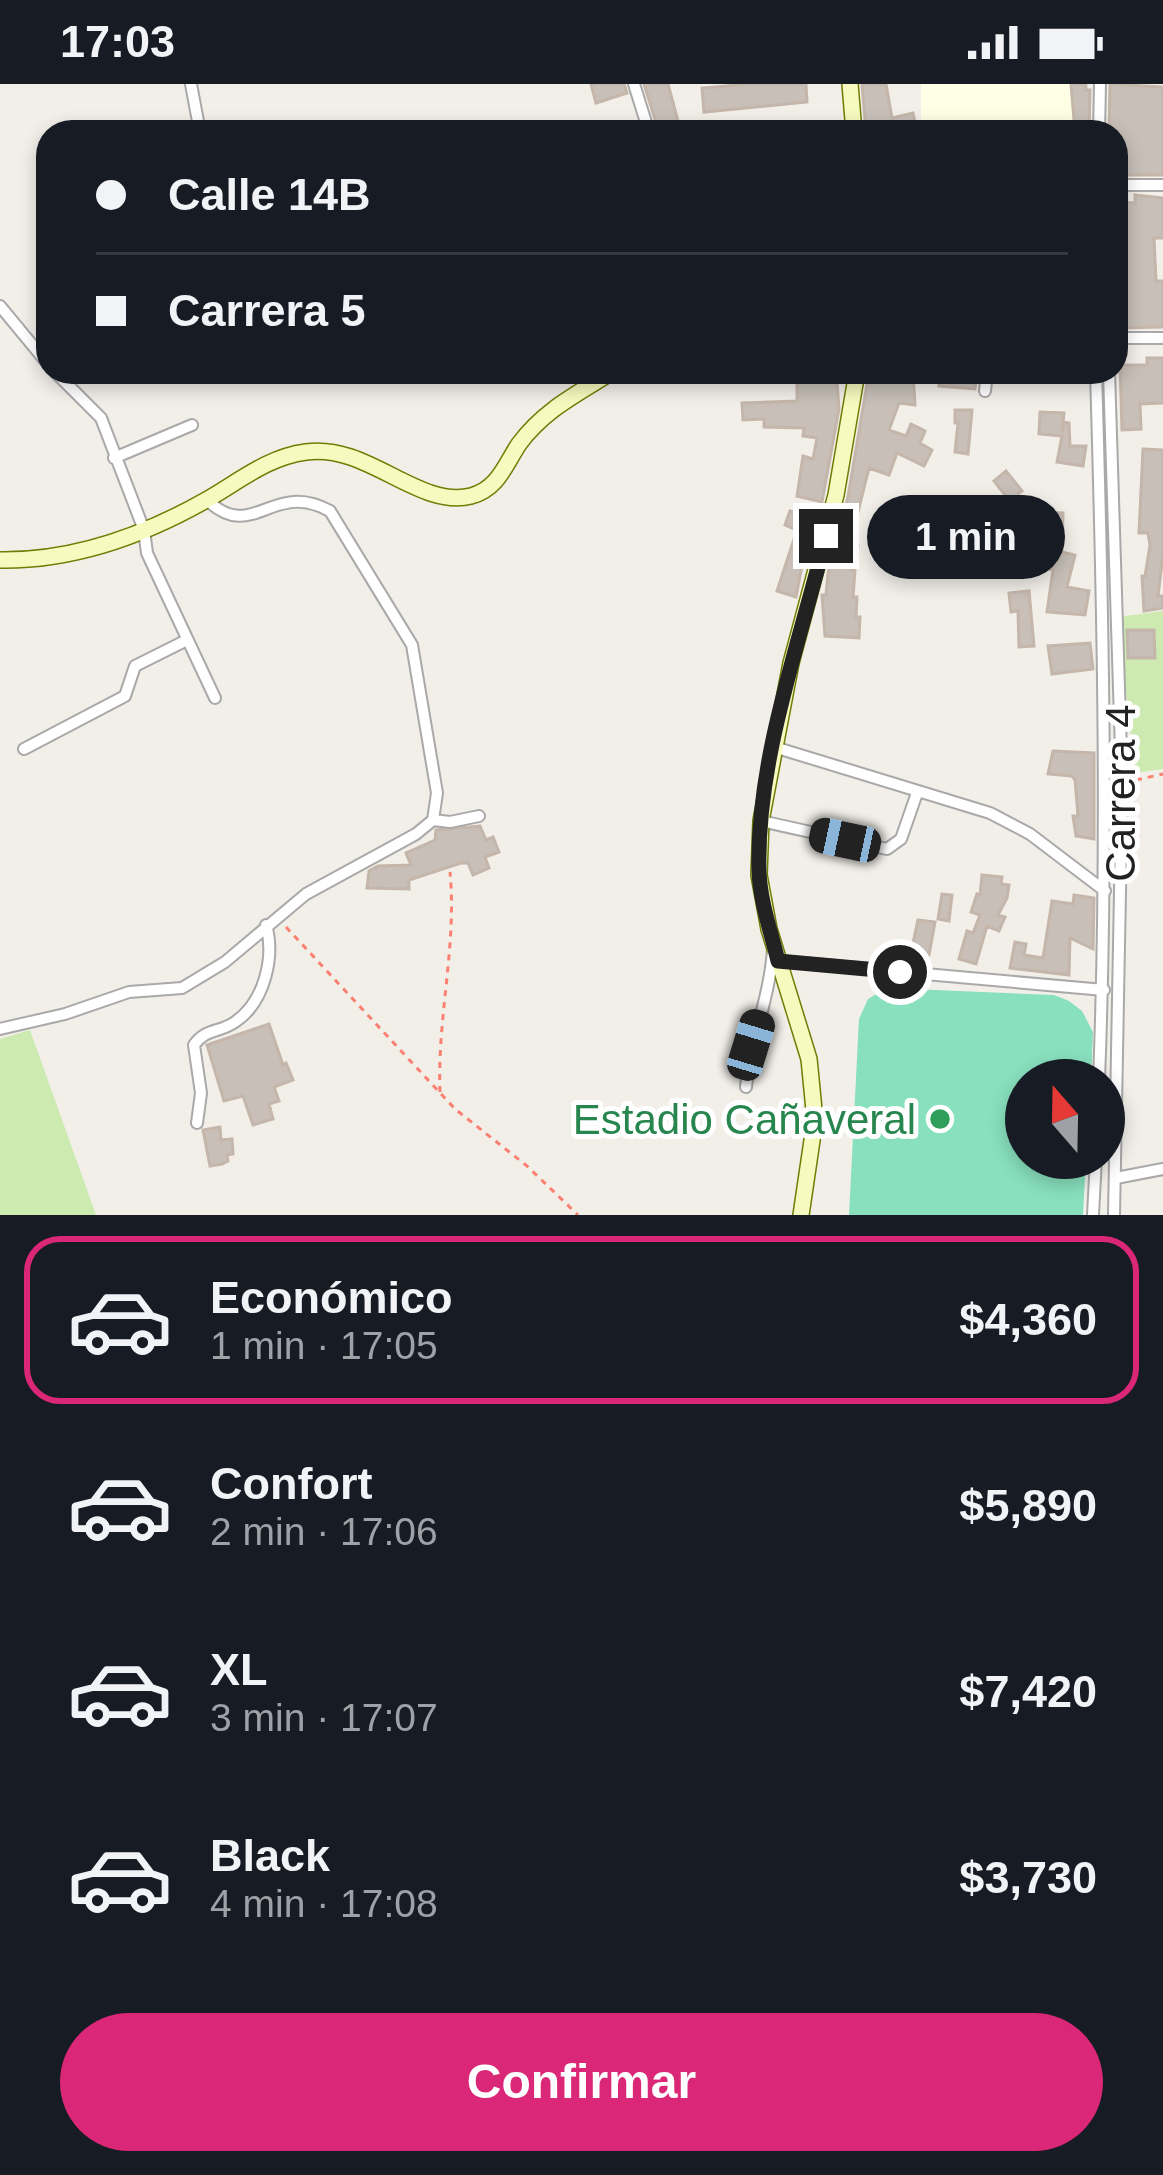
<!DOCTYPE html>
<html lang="es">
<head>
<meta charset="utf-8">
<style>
	:root { --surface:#171b24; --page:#242831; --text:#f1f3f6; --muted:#9ea1a6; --line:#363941; --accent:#db2777 }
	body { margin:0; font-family:Arial,sans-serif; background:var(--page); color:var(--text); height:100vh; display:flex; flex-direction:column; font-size:45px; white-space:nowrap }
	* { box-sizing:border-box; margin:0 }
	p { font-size:39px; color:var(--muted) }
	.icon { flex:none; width:66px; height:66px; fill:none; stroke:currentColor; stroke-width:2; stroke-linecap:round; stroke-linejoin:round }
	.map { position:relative; height:1131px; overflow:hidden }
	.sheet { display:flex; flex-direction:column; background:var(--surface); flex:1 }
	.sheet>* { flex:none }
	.banner { position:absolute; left:36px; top:36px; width:1092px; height:264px; border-radius:36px; box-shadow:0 6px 18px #0003; display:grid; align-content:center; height:264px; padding:0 60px; background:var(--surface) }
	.needle { width:78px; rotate:340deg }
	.fabs { position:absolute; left:1005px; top:975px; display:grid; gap:24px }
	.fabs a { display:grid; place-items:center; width:120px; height:120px; border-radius:50%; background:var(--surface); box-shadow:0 6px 18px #0003; font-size:60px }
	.end { position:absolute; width:54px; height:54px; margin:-27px; border:15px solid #222; background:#fff; box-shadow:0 0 0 6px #fff }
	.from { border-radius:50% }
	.bubble { position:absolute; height:84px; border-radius:42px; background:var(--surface); box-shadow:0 6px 18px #0003; font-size:39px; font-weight:600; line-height:84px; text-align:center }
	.car { position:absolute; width:36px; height:72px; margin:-36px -18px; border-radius:15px; box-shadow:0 0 9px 3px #0007; background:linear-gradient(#222 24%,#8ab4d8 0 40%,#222 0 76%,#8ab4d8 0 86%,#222 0) }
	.banner b { display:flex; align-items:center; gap:42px; height:114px; font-size:45px }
	.banner b+b { border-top:3px solid var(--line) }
	.banner i { width:30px; height:30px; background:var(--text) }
	ul { padding:21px 0 0; list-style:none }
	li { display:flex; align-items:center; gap:36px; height:168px; margin:0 24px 18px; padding:0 36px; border:6px solid transparent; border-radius:36px }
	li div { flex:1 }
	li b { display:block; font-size:45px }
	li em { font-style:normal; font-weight:600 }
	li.on { border-color:var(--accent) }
	li>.icon { width:108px; height:108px; stroke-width:1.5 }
	.cta { display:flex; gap:24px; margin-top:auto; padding:24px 60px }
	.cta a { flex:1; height:138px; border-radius:72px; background:var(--accent); color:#fff; font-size:48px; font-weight:600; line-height:138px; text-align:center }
	.status { display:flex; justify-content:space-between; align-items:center; height:84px; padding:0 60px; background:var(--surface); direction:ltr }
	.status svg { height:33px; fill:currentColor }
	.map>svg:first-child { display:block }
</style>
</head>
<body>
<div class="status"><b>17:03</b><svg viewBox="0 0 49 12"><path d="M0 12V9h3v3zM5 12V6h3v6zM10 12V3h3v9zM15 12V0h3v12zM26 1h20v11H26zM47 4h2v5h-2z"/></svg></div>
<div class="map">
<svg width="1163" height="1131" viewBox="0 0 1163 1131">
	<rect width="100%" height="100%" fill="#f2efe9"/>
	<!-- education -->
	<path fill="#ffffe5" d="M921,0H1088L1087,48H921Z"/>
	<!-- grass -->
	<path fill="#cdebb0" d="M1163,527V685L1135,689L1118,533Z
		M30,946L96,1131H0V955Z"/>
	<!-- pitch -->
	<path fill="#88e0be" d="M887,904L1054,911L1069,917L1082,927L1093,948L1091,996H1026V1074H1086L1083,1131H849L859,935L868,915Z"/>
	<!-- building -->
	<path fill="#c7bfb8" stroke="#c4b6ab" stroke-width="3" d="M591,0H624L627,9L596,19Z
		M644,0H668L681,48H659Z
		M749,0H806L807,18L704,28L702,4Z
		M862,0H886L892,34L913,29L917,48H866Z
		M1071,0H1086V6H1090L1089,48H1075Z
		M1110,0L1163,3V91H1116V48L1109,47Z
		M1135,111L1163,114V154H1154L1156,197H1163V243L1116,244V118L1135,119Z
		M1147,274H1163V319L1140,320L1141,345L1122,346L1120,281H1147Z
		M808,288H831V298H837L839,325L822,418L797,412L803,372L813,375L817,354L803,352L804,344L764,343V335L743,336L742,319L797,317V292H808Z
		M869,288H913L915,321L899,319L889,346L906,352L911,340L925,347L920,359L932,366L924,382L897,369L889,391L869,384L850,460L858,462L851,486H855L853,513H857L856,533H860L859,554L825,552L822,511H826L828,489L848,413Z
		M939,288H977L975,305L939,302Z
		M955,326H972L968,370L955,368L958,339H955Z
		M1040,328L1064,329L1062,348L1064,338L1069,339L1070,362H1086L1083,382L1057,378L1062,352L1039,350Z
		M1143,365L1163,366V471L1158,512H1163V524L1144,527L1142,492H1145L1150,461L1148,449H1139Z
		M1006,387L1022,407L1006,419L1032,421L1031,428L1063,429L1062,468L1075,471L1067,503L1089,507L1085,531L1047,528L1053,486L1043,484L1047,455H1033V445L1002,442L1005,411L994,397Z
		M790,427L817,437L812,451L808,450L796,513L777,507L797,446L785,441Z
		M1029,507L1034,562L1019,563L1018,527L1011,528L1009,509Z
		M1127,546H1154L1155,574H1128Z
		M1090,559L1093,585L1052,590L1048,562Z
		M1053,667L1094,669V755L1076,752L1073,732H1078L1075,696L1072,692L1048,690Z
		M480,742L486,756L493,753L499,768L485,773L489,784L473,791L468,779H461L409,796V805L367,804L369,787L378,782L411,781L406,769L435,756L436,746Z
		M982,791L1002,793L1001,800L1009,801L1007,814L998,831L1005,833L999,847L987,842L976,880L959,875L967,847L973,849L980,831L971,828L977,810L980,811Z
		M942,810L952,811L949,837L938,835Z
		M1074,811L1094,814L1093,865L1070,854L1069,891L1010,884L1015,858L1026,860L1024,871L1043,874L1052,817L1073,820Z
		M918,836L935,838L929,871L911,868Z
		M269,940L283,981L286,979L293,996L274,1003L279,1017L269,1020L273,1035L253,1041L243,1012L224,1017L207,961Z
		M220,1043L221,1056L232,1055L233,1070L227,1071L228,1077L222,1080L210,1082L203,1046Z"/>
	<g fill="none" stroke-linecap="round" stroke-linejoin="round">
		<!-- street casing -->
		<g stroke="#a9a9a9" stroke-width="14">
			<path id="street" d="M191,0L200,48
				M634,0L649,48
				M1099,48L1100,0
				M1116,101H1163
				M0,222L48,280
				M1116,254H1163
				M55,288L101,334L144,446L147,469L215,614
				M1096,288C1103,524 1108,760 1099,996
				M1109,288L1122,699L1114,1131
				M985,307L987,288
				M114,374L192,341
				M774,663L990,729L1030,750L1105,807
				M24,665L125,612L135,582L187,556
				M433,736L450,738L479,732
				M761,737L887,765L901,755L917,709
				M779,877L1104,906
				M0,945L65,930L129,908L182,904L225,878L306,810L416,750L433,736L437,709L412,561L330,427C272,395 253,460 207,416
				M746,1003C751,956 770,912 773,865
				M197,1039L201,1009L194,961C206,944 219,949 235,938C265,918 275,872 266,841
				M1116,1094L1163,1085
				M1093,1131L1096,1074"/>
		</g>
		<!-- secondary casing -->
		<g stroke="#707d05" stroke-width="18">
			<path id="secondary" d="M850,0L854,48
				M0,476C73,477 145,451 208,415C241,396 268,373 306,368C367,359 418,425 471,412C498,405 505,381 519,360C544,326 577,310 612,288
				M801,1131L815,1036L809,975L769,845L759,791L761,737L791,579L836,411L857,288"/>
		</g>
		<!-- path -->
		<path stroke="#fa8072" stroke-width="3" stroke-dasharray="6 6" stroke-linecap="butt" d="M1136,696L1163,690
			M286,843L455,1025L527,1082L578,1131
			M440,1008C437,934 457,862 450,788"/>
		<!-- street -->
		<use href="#street" stroke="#fff" stroke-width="10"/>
		<!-- secondary -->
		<use href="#secondary" stroke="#f7fabf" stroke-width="15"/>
	</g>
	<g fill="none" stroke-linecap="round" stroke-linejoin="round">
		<!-- route -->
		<path stroke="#222" stroke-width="15" d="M826,452C800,559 756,676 759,787C760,817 771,848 778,877L900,888"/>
	</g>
	<!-- markers -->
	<circle fill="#2e9e5b" stroke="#fff" stroke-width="4.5" cx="940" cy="1035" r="12"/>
	<g text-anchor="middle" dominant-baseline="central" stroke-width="10" stroke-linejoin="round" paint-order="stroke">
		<!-- street labels -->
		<g font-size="42" fill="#222" stroke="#fff">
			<text transform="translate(1120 709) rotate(-90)">Carrera 4</text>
		</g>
		<!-- leisure labels -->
		<g font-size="42" fill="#27864d" stroke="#fff" text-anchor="end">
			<text x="916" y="1035">Estadio Cañaveral</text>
		</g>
	</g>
</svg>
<div class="fabs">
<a><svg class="needle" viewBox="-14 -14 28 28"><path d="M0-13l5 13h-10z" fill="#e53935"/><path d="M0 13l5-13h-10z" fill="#9ea1a6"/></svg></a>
</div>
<i class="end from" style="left:900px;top:888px"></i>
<i class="end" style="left:826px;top:452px"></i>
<div class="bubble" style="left:867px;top:411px;width:198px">1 min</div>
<i class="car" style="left:845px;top:756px;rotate:282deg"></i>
<i class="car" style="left:751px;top:961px;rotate:17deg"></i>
<div class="banner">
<b><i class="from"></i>Calle 14B</b>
<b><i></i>Carrera 5</b>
</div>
</div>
<section class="sheet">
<ul>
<li class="on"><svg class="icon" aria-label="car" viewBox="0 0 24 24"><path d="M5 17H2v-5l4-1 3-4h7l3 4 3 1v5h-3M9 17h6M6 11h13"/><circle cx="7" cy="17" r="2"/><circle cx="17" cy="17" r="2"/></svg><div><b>Económico</b><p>1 min · 17:05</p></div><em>$4,360</em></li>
<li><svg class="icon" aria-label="car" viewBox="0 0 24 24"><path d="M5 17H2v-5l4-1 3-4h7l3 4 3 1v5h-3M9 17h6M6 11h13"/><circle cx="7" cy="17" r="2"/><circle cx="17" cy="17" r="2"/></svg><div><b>Confort</b><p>2 min · 17:06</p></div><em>$5,890</em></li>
<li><svg class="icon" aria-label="car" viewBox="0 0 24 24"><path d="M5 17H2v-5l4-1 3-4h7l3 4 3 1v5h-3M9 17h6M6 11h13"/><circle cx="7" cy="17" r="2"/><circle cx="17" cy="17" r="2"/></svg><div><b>XL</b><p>3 min · 17:07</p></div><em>$7,420</em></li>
<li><svg class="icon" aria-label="car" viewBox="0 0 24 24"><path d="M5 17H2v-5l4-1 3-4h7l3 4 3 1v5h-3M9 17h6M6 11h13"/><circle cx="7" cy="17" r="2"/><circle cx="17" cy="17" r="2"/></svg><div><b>Black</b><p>4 min · 17:08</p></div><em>$3,730</em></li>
</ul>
<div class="cta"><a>Confirmar</a></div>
</section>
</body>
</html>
